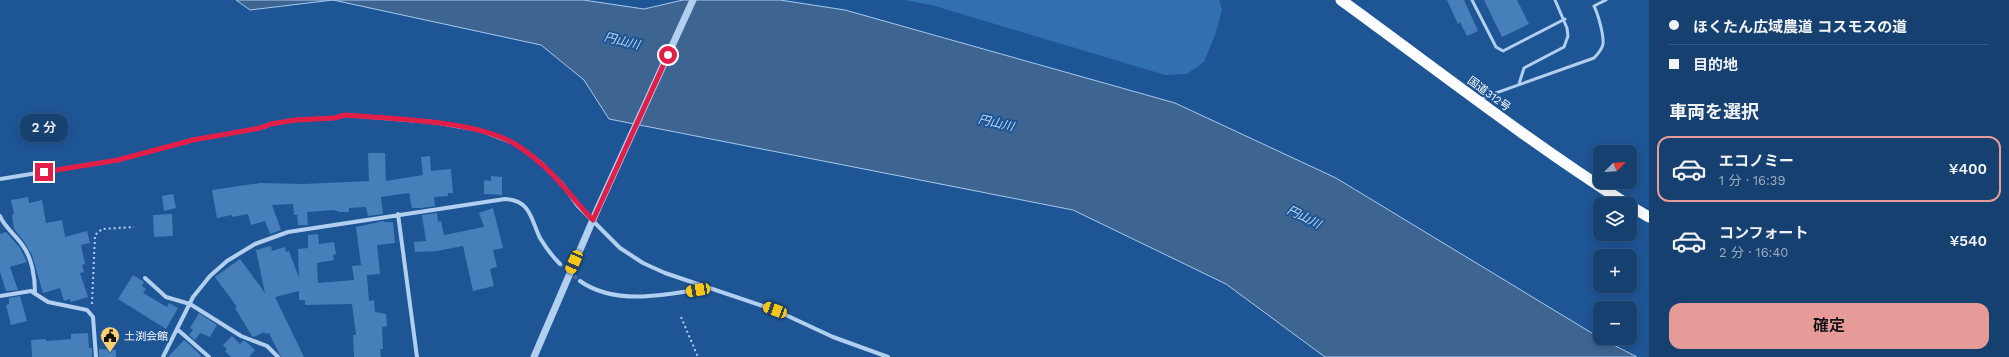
<!DOCTYPE html>
<html lang="ja">
<head>
<meta charset="utf-8">
<style>
	:root { --surface:#164070; --page:#1f4775; --text:#f1f3f6; --muted:#9eafc3; --line:#355983; --accent:#e69b98 }
	body { margin:0; font-family:"Work Sans","Noto Sans JP",sans-serif; background:var(--page); color:var(--text); height:100vh; display:flex; flex-direction:column; font-size:15px; white-space:nowrap }
	* { box-sizing:border-box; margin:0 }
	p { font-size:13px; color:var(--muted) }
	.icon { flex:none; width:22px; height:22px; fill:none; stroke:currentColor; stroke-width:2; stroke-linecap:round; stroke-linejoin:round }
	.map { position:relative; flex:1; overflow:hidden }
	.panel { display:flex; flex-direction:column; background:var(--surface); width:360px }
	.panel>* { flex:none }
	.guide { display:grid; align-content:center; height:88px; padding:0 20px; background:var(--surface) }
	.needle { width:26px; rotate:66deg }
	.controls { position:absolute; left:1593px; top:145px; display:grid; gap:8px }
	.controls a { display:grid; place-items:center; width:44px; height:44px; border-radius:8px; background:var(--surface); box-shadow:0 2px 10px #0003,0 0 0 1px var(--line); font-size:20px }
	.end { position:absolute; width:18px; height:18px; margin:-9px; border:5px solid #e11d48; background:#fff; box-shadow:0 0 0 2px #fff }
	.from { border-radius:50% }
	.bubble { position:absolute; height:28px; border-radius:12px; background:var(--surface); box-shadow:0 2px 10px #0003,0 0 0 1px var(--line); font-size:13px; font-weight:600; line-height:28px; text-align:center }
	.car { position:absolute; width:12px; height:24px; margin:-12px -6px; border-radius:5px; box-shadow:0 0 3px 1px #0007; background:linear-gradient(#f5c518 24%,#345 0 40%,#f5c518 0 76%,#345 0 86%,#f5c518 0) }
	.guide b { display:flex; align-items:center; gap:14px; height:38px; font-size:15px }
	.guide b+b { border-top:1px solid var(--line) }
	.guide i { width:10px; height:10px; background:var(--text) }
	ul { padding:0; list-style:none }
	li { display:flex; align-items:center; gap:12px; height:66px; margin:0 8px 6px; padding:0 12px; border:2px solid transparent; border-radius:12px }
	li div { flex:1 }
	li b { display:block; font-size:15px }
	li em { font-style:normal; font-weight:600 }
	li.active { border-color:var(--accent) }
	li>.icon { width:36px; height:36px; stroke-width:1.5 }
	h2 { padding:0 20px; font-size:18px; line-height:48px }
	.button { display:flex; gap:8px; margin-top:auto; padding:8px 20px }
	.button a { flex:1; height:46px; border-radius:12px; background:var(--accent); color:#111; font-size:16px; font-weight:600; line-height:46px; text-align:center }
	main { display:flex; flex:1; min-height:0 }
	.map>svg:first-child { display:block }
</style>
</head>
<body>
<main>
<div class="map">
<svg width="1649" height="357" viewBox="0 0 1649 357">
	<rect width="100%" height="100%" fill="#1e5595"/>
	<!-- green -->
	<path fill="#3270b2" d="M905,0H1219L1222,10L1215,35L1204,62L1187,74L1165,75L935,6Z"/>
	<!-- water -->
	<path fill="#3e6592" stroke="#a5caf0" d="M236,0H583L644,9L683,0H780L845,10L1175,103L1336,178L1600,338L1637,357H1325L1226,284L1073,210L609,119L584,80L541,45L333,0L250,10Z"/>
	<!-- building -->
	<path fill="#477fbb" d="M1447,0H1464L1478,31L1467,36L1460,22L1458,24Z
		M1484,0H1517L1529,24L1502,37Z
		M368,153H385L386,181L423,175L421,157L430,156L431,171L451,169L453,193H448V196L434,197L435,206L421,208H412L409,193L381,197L383,214L368,216L366,207L349,208V212H340L334,210L307,212L308,225H298L297,215H294L293,204L272,205L281,230L270,234L265,221L251,225L248,214L232,217V215L217,218L212,190L260,183L304,184L369,181Z
		M491,176L502,177V195L484,194V180L491,181Z
		M173,194L176,208L164,211L162,196Z
		M28,197L29,203L42,200L46,223L62,220L65,237L87,231L90,243L81,245L85,264L82,265L84,272L80,273L88,297L71,302L70,299L64,301L60,288L43,293L32,255L23,240L14,229L12,215L14,214L11,200Z
		M493,208L503,248L493,250L497,267L490,269L494,286L473,291L463,246L437,251L415,252L414,242L426,241L422,215L437,213L438,222L441,221L444,235L484,227L479,213Z
		M172,214L173,236L154,237L153,215Z
		M384,221V222H393L395,243L377,245L380,274L367,275V277L369,301L374,300L375,312L386,314L387,326L382,327L383,349H380L381,357H354L353,335H356L352,304L305,305V300H299V291L275,297L304,357H281L269,333L266,334L264,332L254,337L252,336L235,308L237,307L215,277L240,259L265,293L256,250L271,246L272,251L285,247L286,252L289,251L299,278L298,249L308,248V235L318,234L319,244L334,242L336,254L333,255L334,260L317,263L318,283L354,280L352,266L361,265L356,227Z
		M6,232L20,248L27,262L10,267L18,290L6,291L0,272V234Z
		M133,275L144,282L142,286L146,289L143,293L167,307L169,303L178,308L166,329L118,299Z
		M20,296L27,321L11,325L6,305L9,304V298Z
		M199,313L217,325L210,337L200,333L195,340L189,335L193,330L190,328Z
		M88,333L89,348H92V357H32L31,340L46,339V341L71,339V334Z
		M232,336L240,344L243,341H245L255,350L249,357H231L225,351L227,349L223,345Z
		M184,340L191,346L202,357H168Z
		M99,349L116,350V357H99Z"/>
	<g fill="none" stroke-linecap="round" stroke-linejoin="round">
		<!-- minor-tunnel -->
		<path stroke="#406ea5" stroke-width="4" stroke-dasharray="4 2" stroke-linecap="butt" d="M560,264L580,281"/>
		<!-- path -->
		<path stroke="#b1cfef" stroke-width="2" stroke-dasharray="2 3" stroke-linecap="butt" d="M92,304L95,235L102,229L134,227
			M681,317L698,357"/>
		<!-- service -->
		<path stroke="#b1cfef" stroke-width="3" d="M1472,0L1496,47L1503,51L1565,19
			M1519,84L1524,68L1564,47L1568,36L1567,28L1555,0
			M1479,99L1594,58C1598,54 1602,49 1603,44C1604,35 1598,14 1594,6L1606,0"/>
		<!-- minor -->
		<path stroke="#b1cfef" stroke-width="4" d="M0,179L118,160L193,140L260,128L271,124L295,120L334,118L345,115L433,122L479,130L514,143L540,162L563,185L578,206L620,248L643,263L665,273L775,310L833,337L888,357
			M398,214L417,357
			M0,216C5,228 16,235 23,246C32,258 35,278 35,292
			M145,278L166,297L190,304L241,336L267,346L278,357
			M580,281C615,306 666,295 706,288
			M0,296L31,291L48,302L87,310L93,317L96,357
			M177,329L209,357
			M163,357L193,297L210,276L227,261L255,244L288,232L505,199C531,200 531,220 540,238C546,248 552,256 560,264"/>
		<!-- tertiary -->
		<path stroke="#b1cfef" stroke-width="7" d="M534,357L598,208L693,0"/>
		<!-- trunk -->
		<path stroke="#fcfdff" stroke-width="11" d="M1341,0C1436,69 1528,141 1627,204
			M1630,206L1649,217"/>
	</g>
	<g fill="none" stroke-linecap="round" stroke-linejoin="round">
		<!-- route -->
		<path stroke="#e11d48" stroke-width="5" d="M44,172L118,160L193,140L260,128L271,124L295,120L334,118L345,115C392,119 475,120 515,144C523,149 532,156 539,162C560,179 574,201 593,220L668,55"/>
	</g>
	<!-- icons -->
	<defs>
		<g id="civic-pin" transform="scale(1)"><path d="M0 17L-7.5 6A9.5 9.5 0 1 1 7.5 6Z" fill="#fdd171" stroke="#1e5595"/><path d="M-.6-6.5H3V-4.5H.6V-3L4-1V1h2V6H-6V1h2V-1L-.6-3ZM-1.2 2.5V6h2.4V2.5Z" fill="#111"/></g>
	</defs>
	<g fill-rule="evenodd">
		<use href="#civic-pin" x="110" y="336"/>
	</g>
	<g text-anchor="middle" dominant-baseline="central" stroke-width="4" stroke-linejoin="round" paint-order="stroke">
		<!-- street labels -->
		<g font-size="11" fill="#fff" stroke="#1e5595">
			<text transform="translate(1489 94) rotate(36)">国道312号</text>
		</g>
		<!-- poi labels -->
		<g font-size="11" fill="#fff" stroke="#1e5595" text-anchor="start">
			<text x="124" y="336">土渕会館</text>
		</g>
		<!-- water labels -->
		<g font-size="12" font-style="italic" fill="#bed9f5" stroke="#1e5595">
			<text transform="translate(622 41) rotate(14)">円山川</text>
			<text transform="translate(996 123) rotate(13)">円山川</text>
			<text transform="translate(1304 217) rotate(27)">円山川</text>
		</g>
	</g>
</svg>
<div class="controls">
<a><svg class="needle" viewBox="-14 -14 28 28"><path d="M0-13l5 13h-10z" fill="#e53935"/><path d="M0 13l5-13h-10z" fill="#9eafc3"/></svg></a>
<a><svg class="icon" aria-label="layers" viewBox="0 0 24 24"><path d="M12 4l9 5-9 5-9-5zM3 14l9 5 9-5"/></svg></a>
<a>+</a>
<a>−</a>
</div>
<i class="end from" style="left:668px;top:55px"></i>
<i class="end" style="left:44px;top:172px"></i>
<div class="bubble" style="left:20px;top:114px;width:48px">2 分</div>
<i class="car" style="left:574px;top:262px;rotate:204deg"></i>
<i class="car" style="left:698px;top:290px;rotate:260deg"></i>
<i class="car" style="left:775px;top:310px;rotate:290deg"></i>
</div>
<section class="panel">
<div class="guide">
<b><i class="from"></i>ほくたん広域農道 コスモスの道</b>
<b><i></i>目的地</b>
</div>
<h2>車両を選択</h2>
<ul>
<li class="active"><svg class="icon" aria-label="car" viewBox="0 0 24 24"><path d="M5 17H2v-5l4-1 3-4h7l3 4 3 1v5h-3M9 17h6M6 11h13"/><circle cx="7" cy="17" r="2"/><circle cx="17" cy="17" r="2"/></svg><div><b>エコノミー</b><p>1 分 · 16:39</p></div><em>¥400</em></li>
<li><svg class="icon" aria-label="car" viewBox="0 0 24 24"><path d="M5 17H2v-5l4-1 3-4h7l3 4 3 1v5h-3M9 17h6M6 11h13"/><circle cx="7" cy="17" r="2"/><circle cx="17" cy="17" r="2"/></svg><div><b>コンフォート</b><p>2 分 · 16:40</p></div><em>¥540</em></li>
</ul>
<div class="button"><a>確定</a></div>
</section>
</main>
</body>
</html>
